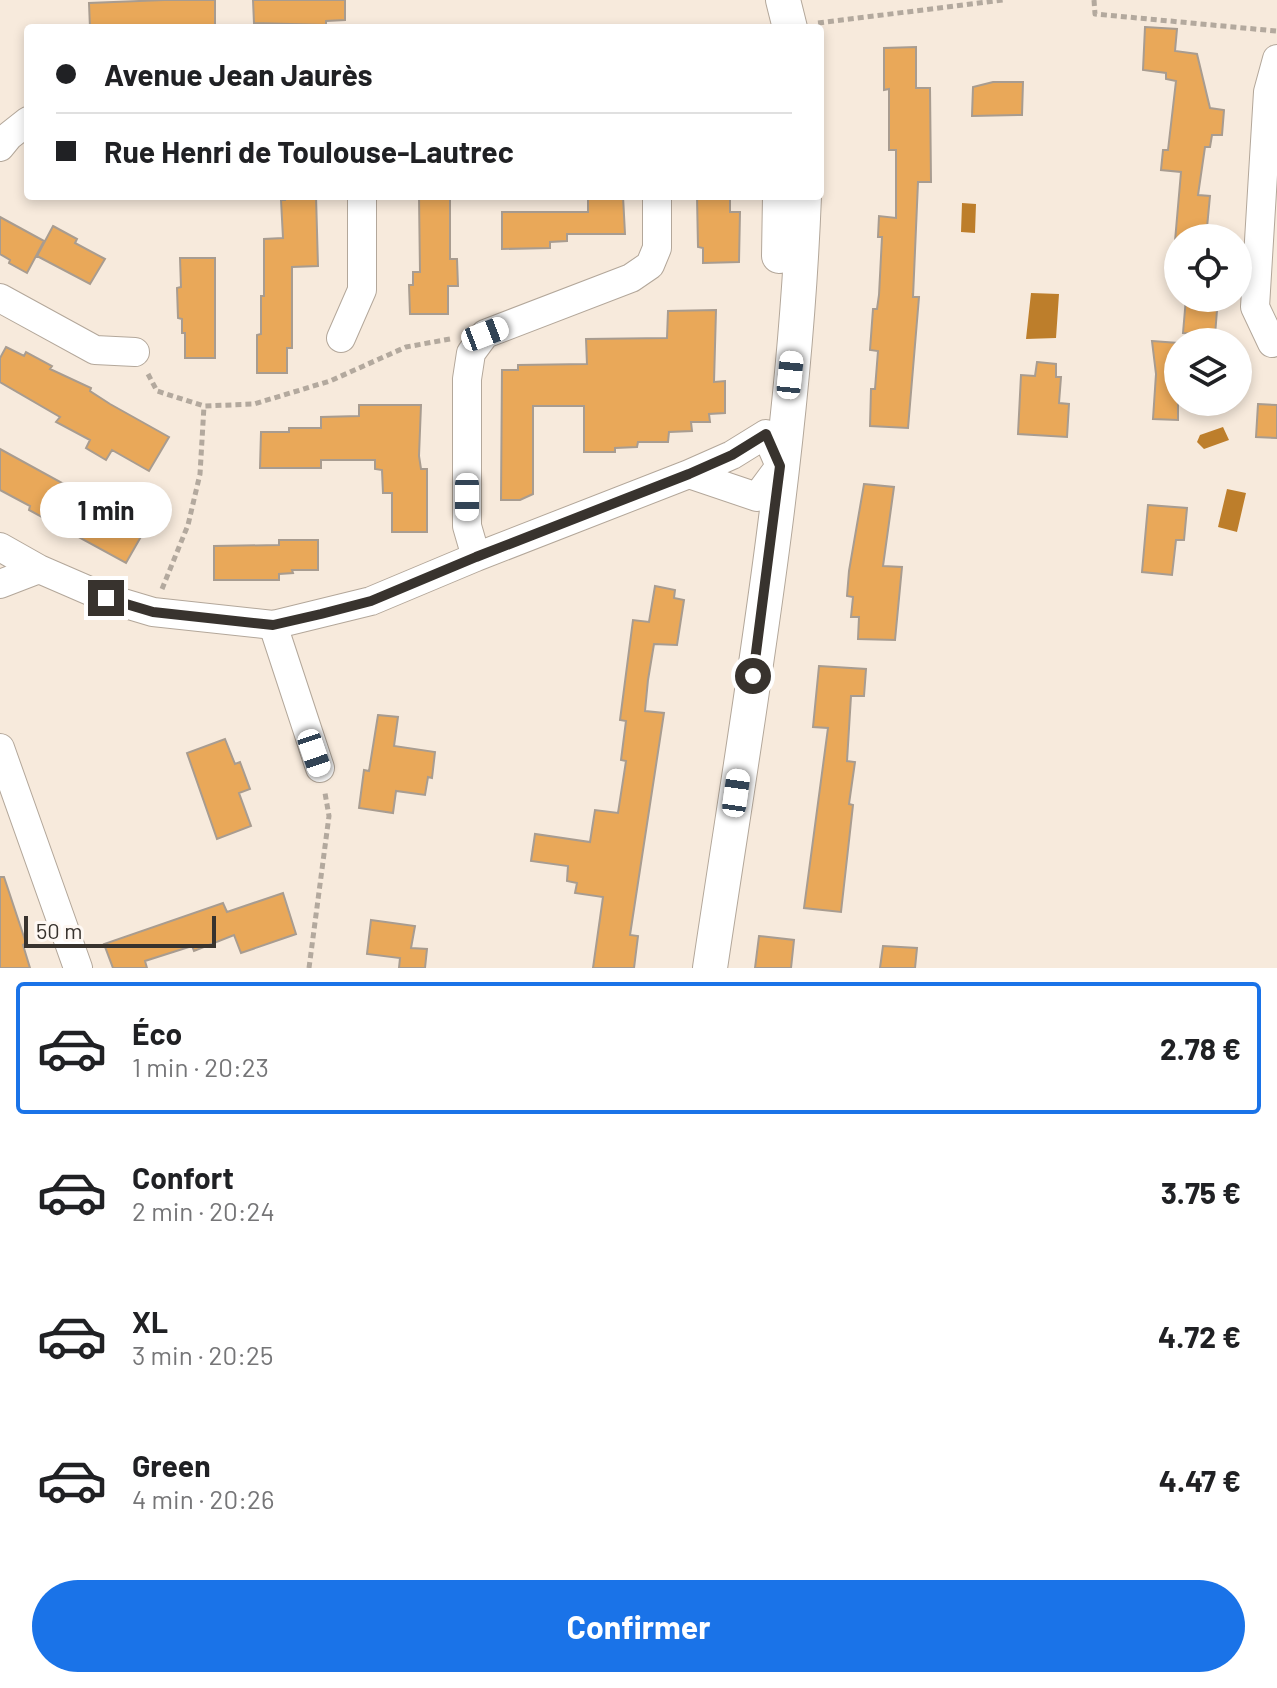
<!DOCTYPE html>
<html lang="fr">
<head>
<meta charset="utf-8">
<style>
	:root { --surface:#fff; --page:#f6f6f6; --text:#202124; --muted:#757577; --line:#e0e0e0; --accent:#1a73e8 }
	body { margin:0; font-family:Barlow,sans-serif; background:var(--page); color:var(--text); height:100vh; display:flex; flex-direction:column; font-size:30px; white-space:nowrap }
	* { box-sizing:border-box; margin:0 }
	p { font-size:26px; color:var(--muted) }
	.icon { flex:none; width:44px; height:44px; fill:none; stroke:currentColor; stroke-width:2; stroke-linecap:round; stroke-linejoin:round }
	.map { position:relative; height:968px; overflow:hidden }
	.details { display:flex; flex-direction:column; background:var(--surface); flex:1 }
	.details>* { flex:none }
	.guide { position:absolute; left:24px; top:24px; width:800px; height:176px; border-radius:8px; box-shadow:0 4px 12px #0003; display:grid; align-content:center; height:176px; padding:0 32px; background:var(--surface) }
	.controls { position:absolute; left:1164px; top:224px; display:grid; gap:16px }
	.controls a { display:grid; place-items:center; width:88px; height:88px; border-radius:50%; background:var(--surface); box-shadow:0 4px 12px #0003; font-size:40px }
	.scale { position:absolute; left:24px; bottom:20px; width:192px; box-sizing:border-box; padding-left:8px; border:4px solid #38332e; border-top:0; font-size:22px; line-height:28px; white-space:nowrap; color:#38332e; -webkit-text-stroke:6px #fef8f3; paint-order:stroke }
	.end { position:absolute; width:36px; height:36px; margin:-18px; border:10px solid #38332e; background:#fff; box-shadow:0 0 0 4px #fff }
	.from { border-radius:50% }
	.bubble { position:absolute; height:56px; border-radius:28px; background:var(--surface); box-shadow:0 4px 12px #0003; font-size:26px; font-weight:700; line-height:56px; text-align:center }
	.car { position:absolute; width:24px; height:48px; margin:-24px -12px; border-radius:10px; box-shadow:0 0 6px 2px #0007; background:linear-gradient(#fff 24%,#345 0 40%,#fff 0 76%,#345 0 86%,#fff 0) }
	.guide b { display:flex; align-items:center; gap:28px; height:76px; font-size:30px }
	.guide b+b { border-top:2px solid var(--line) }
	.guide i { width:20px; height:20px; background:var(--text) }
	ul { padding:14px 0 0; list-style:none }
	li { display:flex; align-items:center; gap:24px; height:132px; margin:0 16px 12px; padding:0 16px; border:4px solid transparent; border-radius:8px }
	li div { flex:1 }
	li b { display:block; font-size:30px }
	li em { font-style:normal; font-weight:700 }
	li.on { border-color:var(--accent) }
	li>.icon { width:72px; height:72px; stroke-width:1.5 }
	.primary-button { display:flex; gap:16px; margin-top:auto; padding:16px 32px }
	.primary-button a { flex:1; height:92px; border-radius:48px; background:var(--accent); color:#fff; font-size:32px; font-weight:700; line-height:92px; text-align:center }
	.map>svg:first-child { display:block }
</style>
</head>
<body>
<div class="map">
<svg width="1277" height="968" viewBox="0 0 1277 968">
	<rect width="100%" height="100%" fill="#f7eadc"/>
	<!-- water -->
	<path fill="#bd7e2b" d="M962,203L976,204L975,233L961,232Z
		M1031,293L1059,294L1056,338L1026,339Z
		M1223,427L1229,440L1204,449L1197,442L1200,435Z
		M1227,489L1246,493L1237,532L1218,527Z"/>
	<!-- building -->
	<path fill="#e9a859" stroke="#a89c90" stroke-width="2" d="M164,0H215V28H90L89,3Z
		M253,0H345V20L326,21V25L254,23Z
		M1145,27L1177,29L1175,51L1197,54L1210,108L1224,110L1222,135H1212L1210,147H1205L1198,195L1210,196L1206,238H1178V241H1175L1181,172L1161,170L1163,150H1168L1176,81L1166,79V73L1143,70Z
		M916,47V88H930L931,182H918L913,297H919L908,428L870,426L871,389H875L878,351L870,350L873,309H877L879,295L882,237H878L879,216L896,218V150H889V89L884,90V48Z
		M993,82H1023L1022,115L972,116L973,87Z
		M285,196H316L318,266L292,267V348H287V373H257V335L261,334V296H264V239L283,238L281,200H285Z
		M419,196H450V259H457L458,286H448V314H410L409,285H413V272H420Z
		M588,196H623L625,234H567V241L550,242V248L502,249V212H588Z
		M697,196H730V212H740L739,262L703,263V248L698,247Z
		M0,217L44,241L27,273L9,263L10,260L0,254Z
		M53,226L77,239L75,243L105,259L90,284L37,256Z
		M180,258H215V358H185V333H182V319L178,318L177,288L181,287Z
		M1186,298H1218L1215,335L1183,333Z
		M716,310L714,382L725,381V413L709,414L710,422H691L692,431L669,432L668,442H638L637,447L615,448V452H584V406H533V494L520,500H501L502,370H518V365L587,364L586,339L667,338L668,311Z
		M1152,341L1178,343V420L1153,419L1156,374Z
		M6,347L24,356L26,352L52,366L50,369L91,388L90,391L110,404L169,437L149,471L112,450L106,460L86,448L90,440L56,422L60,417L0,382V358Z
		M1037,362L1056,364V377H1061L1059,403L1069,404L1067,437L1018,434L1021,375L1035,376Z
		M1258,404L1277,405V438L1256,437Z
		M359,405H421L419,456L421,469H427V532H392V493H383L382,470L375,469V460H321V468H260L261,432H289V428H321V417L359,416Z
		M0,449L75,490L73,493L143,533L126,563L29,510L30,506L0,490Z
		M864,484L894,487L883,566L902,567L895,640L858,639L859,617H851L853,597L847,596L849,571Z
		M1148,505L1187,508L1184,540H1176L1172,575L1142,572Z
		M279,540H318V570H292L293,573L279,574V580H214V546L279,545Z
		M655,586L675,590L674,598L684,600L677,645L654,644L648,680L645,711L664,713L630,935L638,936L634,968H593L603,897L575,893L577,883L567,881L568,866L531,861L535,834L590,842L595,810L618,813L626,761L621,760L626,721L620,720L633,620L649,622Z
		M819,666L866,669L864,696H851L847,761L855,762L849,804L853,805L841,912L804,908L828,728L813,727Z
		M378,715L398,717L394,746L435,752L432,778L428,777L425,795L396,791L393,813L359,808L364,770L369,771Z
		M225,739L235,764L240,762L250,789L239,793L251,826L217,839L187,753Z
		M0,877H4L26,943L23,945L30,968H0Z
		M283,893L296,934L241,953L234,935L194,951L192,946L145,961L147,968H113L104,944L223,903L227,912Z
		M371,920L415,926L411,948L427,949L425,968H399L400,958L367,954Z
		M759,936L794,940L791,968H755Z
		M883,946L917,948L915,968H880Z"/>
	<g fill="none" stroke-linecap="round" stroke-linejoin="round">
		<!-- minor casing -->
		<g stroke="#b3a79a" stroke-width="30">
			<path id="minor" d="M0,147L9,136L28,121
				M0,298L95,350L135,352
				M341,338L362,290V196
				M1272,343L1255,307L1268,92L1277,59
				M0,547L39,569L106,598L153,612L273,625L371,601L476,557L689,474L732,455L766,434L780,466L757,497L689,474
				M476,557L467,526V379L471,353L485,334L631,278L650,265L657,248V196
				M0,584L39,569
				M273,625L320,768
				M0,748L78,968"/>
		</g>
		<!-- major casing -->
		<g stroke="#b3a79a" stroke-width="36">
			<path id="major" d="M783,0L790,28
				M779,256L780,196
				M710,968C748,712 794,455 804,196"/>
		</g>
		<!-- path -->
		<path stroke="#b3a99e" stroke-width="5" stroke-dasharray="6 4" stroke-linecap="butt" d="M1094,0L1095,14L1276,31
			M818,23L1003,0
			M148,374L157,391L204,406L254,404L330,381L406,347L450,339
			M162,589L188,525L200,474L204,406
			M309,968L329,816L325,793"/>
		<!-- minor -->
		<use href="#minor" stroke="#fff" stroke-width="28"/>
		<!-- major -->
		<use href="#major" stroke="#fff" stroke-width="34"/>
	</g>
	<g fill="none" stroke-linecap="round" stroke-linejoin="round">
		<!-- route -->
		<path stroke="#38332e" stroke-width="10" d="M106,598L153,612L273,625L321,614L371,601L476,557L689,474L732,455L766,434L780,466L753,676"/>
	</g>
</svg>
<div class="controls">
<a><svg class="icon" aria-label="locate" viewBox="0 0 24 24"><circle cx="12" cy="12" r="6"/><path d="M12 2v4M12 18v4M2 12h4M18 12h4"/></svg></a>
<a><svg class="icon" aria-label="layers" viewBox="0 0 24 24"><path d="M12 4l9 5-9 5-9-5zM3 14l9 5 9-5"/></svg></a>
</div>
<div class="scale">50 m</div>
<i class="end from" style="left:753px;top:676px"></i>
<i class="end" style="left:106px;top:598px"></i>
<div class="bubble" style="left:40px;top:482px;width:132px">1 min</div>
<i class="car" style="left:485px;top:334px;rotate:69deg"></i>
<i class="car" style="left:790px;top:375px;rotate:6deg"></i>
<i class="car" style="left:467px;top:497px;rotate:180deg"></i>
<i class="car" style="left:314px;top:753px;rotate:161deg"></i>
<i class="car" style="left:736px;top:793px;rotate:8deg"></i>
<div class="guide">
<b><i class="from"></i>Avenue Jean Jaurès</b>
<b><i></i>Rue Henri de Toulouse-Lautrec</b>
</div>
</div>
<section class="details">
<ul>
<li class="on"><svg class="icon" aria-label="car" viewBox="0 0 24 24"><path d="M5 17H2v-5l4-1 3-4h7l3 4 3 1v5h-3M9 17h6M6 11h13"/><circle cx="7" cy="17" r="2"/><circle cx="17" cy="17" r="2"/></svg><div><b>Éco</b><p>1 min · 20:23</p></div><em>2.78 €</em></li>
<li><svg class="icon" aria-label="car" viewBox="0 0 24 24"><path d="M5 17H2v-5l4-1 3-4h7l3 4 3 1v5h-3M9 17h6M6 11h13"/><circle cx="7" cy="17" r="2"/><circle cx="17" cy="17" r="2"/></svg><div><b>Confort</b><p>2 min · 20:24</p></div><em>3.75 €</em></li>
<li><svg class="icon" aria-label="car" viewBox="0 0 24 24"><path d="M5 17H2v-5l4-1 3-4h7l3 4 3 1v5h-3M9 17h6M6 11h13"/><circle cx="7" cy="17" r="2"/><circle cx="17" cy="17" r="2"/></svg><div><b>XL</b><p>3 min · 20:25</p></div><em>4.72 €</em></li>
<li><svg class="icon" aria-label="car" viewBox="0 0 24 24"><path d="M5 17H2v-5l4-1 3-4h7l3 4 3 1v5h-3M9 17h6M6 11h13"/><circle cx="7" cy="17" r="2"/><circle cx="17" cy="17" r="2"/></svg><div><b>Green</b><p>4 min · 20:26</p></div><em>4.47 €</em></li>
</ul>
<div class="primary-button"><a>Confirmer</a></div>
</section>
</body>
</html>
